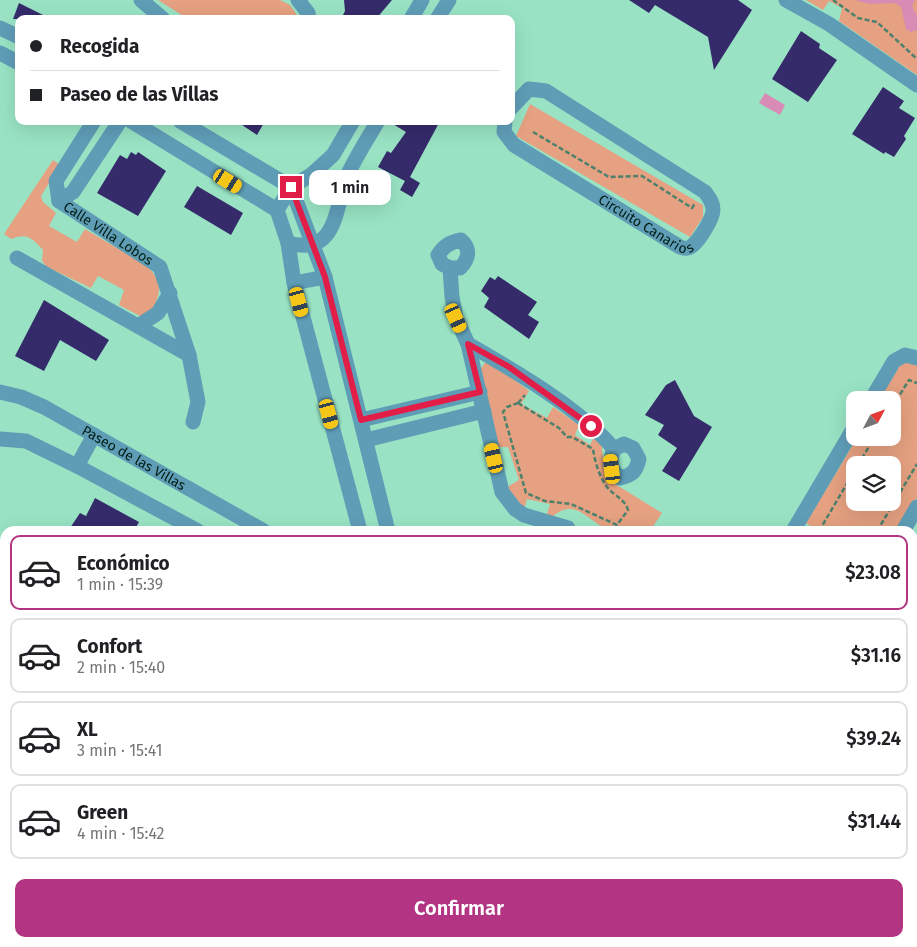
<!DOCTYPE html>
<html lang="es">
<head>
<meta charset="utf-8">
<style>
	:root { --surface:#fff; --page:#f2f2f2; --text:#202124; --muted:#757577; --line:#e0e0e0; --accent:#b23482 }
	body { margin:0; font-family:"Fira Sans",sans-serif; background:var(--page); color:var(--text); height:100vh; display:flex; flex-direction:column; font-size:19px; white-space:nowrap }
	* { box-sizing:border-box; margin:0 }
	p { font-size:16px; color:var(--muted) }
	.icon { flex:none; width:28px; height:28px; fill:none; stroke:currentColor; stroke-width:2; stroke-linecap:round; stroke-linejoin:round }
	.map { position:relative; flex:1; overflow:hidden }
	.panel { position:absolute; left:0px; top:526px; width:918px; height:421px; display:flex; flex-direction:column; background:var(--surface); border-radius:15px 15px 0 0; box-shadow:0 5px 20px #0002 }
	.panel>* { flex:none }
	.guide { position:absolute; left:15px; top:15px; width:500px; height:110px; border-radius:10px; box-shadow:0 5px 20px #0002; display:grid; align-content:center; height:110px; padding:0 15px; background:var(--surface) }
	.needle { width:32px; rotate:49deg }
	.tools { position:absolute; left:846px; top:391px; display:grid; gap:10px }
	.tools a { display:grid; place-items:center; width:55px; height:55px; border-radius:10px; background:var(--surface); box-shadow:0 5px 20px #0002; font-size:25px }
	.end { position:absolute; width:22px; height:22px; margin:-11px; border:6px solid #e11d48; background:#fff; box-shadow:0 0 0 2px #fff }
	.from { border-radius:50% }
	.bubble { position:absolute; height:35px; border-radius:10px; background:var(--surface); box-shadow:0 5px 20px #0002; font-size:16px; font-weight:600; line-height:35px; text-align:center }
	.car { position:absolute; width:15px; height:30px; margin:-15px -8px; border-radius:6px; box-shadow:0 0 4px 1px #0007; background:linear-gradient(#f5c518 24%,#345 0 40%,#f5c518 0 76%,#345 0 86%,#f5c518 0) }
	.guide b { display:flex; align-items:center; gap:18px; height:48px; font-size:19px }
	.guide b+b { border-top:1px solid var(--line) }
	.guide i { width:12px; height:12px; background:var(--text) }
	ul { padding:9px 0 0; list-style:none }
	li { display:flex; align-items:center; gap:15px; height:75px; margin:0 10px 8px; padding:0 5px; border:2px solid var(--line); border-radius:10px }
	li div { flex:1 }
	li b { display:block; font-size:19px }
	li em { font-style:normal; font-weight:600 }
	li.on { border-color:var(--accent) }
	li>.icon { width:45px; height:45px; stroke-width:1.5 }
	.cta { display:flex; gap:10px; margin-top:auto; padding:10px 15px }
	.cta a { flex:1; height:58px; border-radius:10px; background:var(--accent); color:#fff; font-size:20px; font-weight:600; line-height:58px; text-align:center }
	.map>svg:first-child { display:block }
</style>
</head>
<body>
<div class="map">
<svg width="917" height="947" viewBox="0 0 917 947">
	<rect width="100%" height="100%" fill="#99e3c4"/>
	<!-- green -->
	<path fill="#e5a181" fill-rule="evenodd" d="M158,0H280L290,5L297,15L296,19H188Z
		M806,0H917V75L839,21L842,8L829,1L823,10Z
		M530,104L703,205V217L690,237L516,136Z
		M53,160L60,165L41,196L43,202L56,213L49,226L77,242L85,229L147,266C164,283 161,294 150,313L140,316L119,305L124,290L98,276L91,288L47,267L42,261L43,250C33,239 27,232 11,239L4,234Z
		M491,361L529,391L521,404L547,418L553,407L579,425L575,435L590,445L594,437L603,442L602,448L604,468L610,481L662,513L650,531C639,531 626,533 614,531C590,527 578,494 552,517L547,514L550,504L527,499L524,509L507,487L519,480L508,447H497L479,371L485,363Z
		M905,362L917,363V498L897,531H817L806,523L857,438H892V400H879L900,365ZM855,465H892V502H855Z
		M550,943L658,942L666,947H550Z"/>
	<!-- water -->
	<path fill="#d88bb5" d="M855,0H915L912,6L917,16V30L911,32L906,29L901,7L895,3L870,4Z
		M765,93L785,105L780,115L759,103Z"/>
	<!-- building -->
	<path fill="#352b6b" d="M344,0H392L376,19H341L345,11Z
		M629,0H738L752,10L714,70L708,37L655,5L649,13Z
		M19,3L51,19H13Z
		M801,31L820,44L819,48L837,60L808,102L772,79Z
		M883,87L904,101L899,108L915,118L904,136L906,139L894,157L885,152L884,154L852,134Z
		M236,121H265L257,135Z
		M388,121H440L410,177L420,183L412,197L400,190L405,181L378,167L387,151L391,153L406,132Z
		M131,152L136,155L138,152L166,171L138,216L97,193L120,155L127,159Z
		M197,186L243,213L231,235L184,207Z
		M498,276L537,302L528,315L539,322L529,339L484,307L489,298L481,291L490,277L495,280Z
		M44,300L109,340L96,361L60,340L44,371L15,356Z
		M675,380L694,416L712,427L679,481L662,471L677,448L658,435L664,425L645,415L666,385Z
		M95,498L139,522L134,531H68L80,513L86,516Z"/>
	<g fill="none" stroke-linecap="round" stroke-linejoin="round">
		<!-- path -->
		<path stroke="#4d816c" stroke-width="2.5" stroke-dasharray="5 2.5" stroke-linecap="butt" d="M833,0L858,18L877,22L917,59
			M533,132L609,177L642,176L692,208L695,203
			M518,403L559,428L567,437H572L593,449C595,462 599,476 607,487C613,495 625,499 628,510L617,525L571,504L545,501L526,493L503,412L507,407Z
			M518,403L525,395
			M892,407L909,380L917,383
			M858,465L874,438
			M819,531L855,470
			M877,531L917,464"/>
		<!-- minor -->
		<g stroke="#5f9db7" stroke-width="15">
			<path d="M141,0L163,19"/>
			<path d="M298,0L308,13L309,19"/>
			<path d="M786,0L829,24L917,85"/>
			<path d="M411,19L422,0"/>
			<path d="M437,19L449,0"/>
			<path d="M0,28L19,37"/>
			<path d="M0,53L19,63"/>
			<path d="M131,121L277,210"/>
			<path d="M180,121L291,187L325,277L388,531"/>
			<path id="s1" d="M505,121L504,132L514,145L680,247C683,248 685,249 688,248C697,246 713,218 713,210C713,202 709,198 705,192L546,91L529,89L511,108"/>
			<path id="s2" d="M59,201L160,267L189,355L198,402L193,422"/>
			<path d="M59,201L73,192L120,121"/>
			<path d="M59,201L56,181L94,121"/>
			<path d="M277,210L288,243L294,283L360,531"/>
			<path d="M277,210L291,187L311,175L333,155L353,121"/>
			<path d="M288,243C340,257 334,204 349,172C357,155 368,138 378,121"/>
			<path d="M17,258L189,355"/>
			<path d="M450,268L442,264L438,255C444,246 450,242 461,240C471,249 469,259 460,268H450L452,297L456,318L468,344L502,492L515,509L524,515L568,528"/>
			<path d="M294,283L325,277"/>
			<path d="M138,326L158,313L170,293"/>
			<path d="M468,344C513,370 581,409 614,449C609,462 610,468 620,478C632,475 636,472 639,459L633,448L624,444L614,449"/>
			<path id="s3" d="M0,392L21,397L44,407L264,531"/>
			<path d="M871,400L894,361L905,355L917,358"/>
			<path d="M361,420L480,392"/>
			<path d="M0,439L26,441L77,466L198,531"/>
			<path d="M366,440L484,411"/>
			<path d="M77,466L94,435"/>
			<path d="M793,531L855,426"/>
			<path d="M903,531L917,507"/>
			<path d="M5,662L2,676L5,680"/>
			<path d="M912,894L917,897"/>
			<path d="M912,923L917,926"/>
			<path d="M507,942L529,947"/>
			<path d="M696,942L703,947"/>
		</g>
	</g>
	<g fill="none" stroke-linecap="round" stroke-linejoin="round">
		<!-- route -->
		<path stroke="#e11d48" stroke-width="6" d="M291,187L325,277L361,420L480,392L468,344L509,367L591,426"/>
	</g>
	<g text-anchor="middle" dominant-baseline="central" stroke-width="5" stroke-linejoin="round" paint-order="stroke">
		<!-- street labels -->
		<g font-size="14" fill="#011e14" stroke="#d8fbeb">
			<text stroke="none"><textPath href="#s1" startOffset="182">Circuito Canarios</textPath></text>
			<text stroke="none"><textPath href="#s2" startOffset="59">Calle Villa Lobos</textPath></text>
			<text stroke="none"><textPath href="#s3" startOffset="150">Paseo de las Villas</textPath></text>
		</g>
	</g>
</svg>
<div class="tools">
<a><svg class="needle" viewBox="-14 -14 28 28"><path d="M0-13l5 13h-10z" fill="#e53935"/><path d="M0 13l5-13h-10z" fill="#757577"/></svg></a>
<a><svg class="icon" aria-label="layers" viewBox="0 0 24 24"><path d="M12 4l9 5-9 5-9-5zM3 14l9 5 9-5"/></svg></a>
</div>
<i class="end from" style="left:591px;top:426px"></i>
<i class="end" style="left:291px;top:187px"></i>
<div class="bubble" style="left:309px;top:170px;width:82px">1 min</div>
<i class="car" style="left:228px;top:181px;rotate:121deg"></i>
<i class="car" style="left:299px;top:302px;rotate:165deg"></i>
<i class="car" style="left:456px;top:318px;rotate:156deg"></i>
<i class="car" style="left:329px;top:414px;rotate:165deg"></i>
<i class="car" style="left:494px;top:458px;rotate:347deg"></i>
<i class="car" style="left:612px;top:469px;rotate:353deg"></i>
<div class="guide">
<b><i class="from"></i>Recogida</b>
<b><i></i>Paseo de las Villas</b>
</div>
<section class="panel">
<ul>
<li class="on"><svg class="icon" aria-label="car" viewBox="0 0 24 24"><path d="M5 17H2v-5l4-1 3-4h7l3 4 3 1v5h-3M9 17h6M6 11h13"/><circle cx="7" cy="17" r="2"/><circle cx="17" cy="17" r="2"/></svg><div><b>Económico</b><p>1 min · 15:39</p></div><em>$23.08</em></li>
<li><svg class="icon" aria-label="car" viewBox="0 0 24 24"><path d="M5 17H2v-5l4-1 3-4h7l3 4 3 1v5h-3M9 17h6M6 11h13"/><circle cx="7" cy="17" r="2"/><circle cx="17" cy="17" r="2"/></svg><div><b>Confort</b><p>2 min · 15:40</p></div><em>$31.16</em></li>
<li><svg class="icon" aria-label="car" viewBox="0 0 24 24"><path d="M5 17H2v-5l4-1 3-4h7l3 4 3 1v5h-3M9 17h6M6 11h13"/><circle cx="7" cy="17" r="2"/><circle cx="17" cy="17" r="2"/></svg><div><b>XL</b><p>3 min · 15:41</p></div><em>$39.24</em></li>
<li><svg class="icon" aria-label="car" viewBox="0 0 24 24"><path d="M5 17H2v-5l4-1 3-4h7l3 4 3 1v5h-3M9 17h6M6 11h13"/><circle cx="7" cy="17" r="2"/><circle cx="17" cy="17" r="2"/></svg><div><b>Green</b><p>4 min · 15:42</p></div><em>$31.44</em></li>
</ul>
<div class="cta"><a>Confirmar</a></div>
</section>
</div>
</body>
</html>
